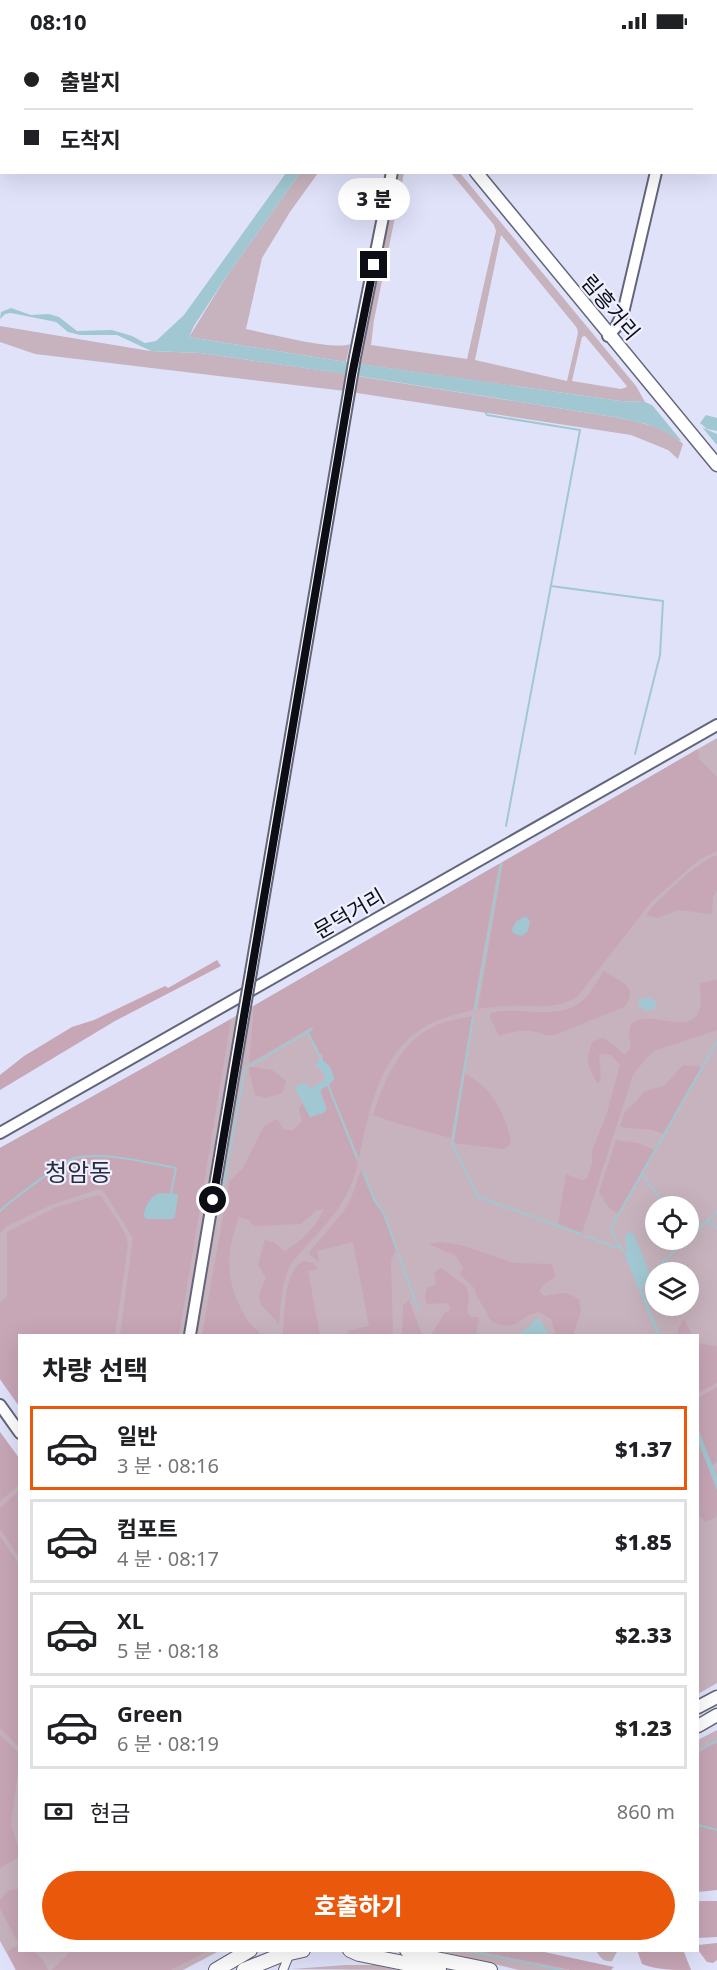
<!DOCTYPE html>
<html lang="ko">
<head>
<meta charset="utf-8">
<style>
	:root { --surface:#fff; --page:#f2f2f2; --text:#202124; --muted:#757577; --line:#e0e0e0; --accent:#ea580c }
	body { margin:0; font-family:"Noto Sans","Noto Sans KR",sans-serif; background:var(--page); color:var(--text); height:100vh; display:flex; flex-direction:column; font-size:22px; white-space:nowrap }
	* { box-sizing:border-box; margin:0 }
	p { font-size:20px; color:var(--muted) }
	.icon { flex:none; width:33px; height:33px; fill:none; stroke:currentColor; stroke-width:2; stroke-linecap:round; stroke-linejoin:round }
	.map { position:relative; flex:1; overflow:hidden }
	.drawer { position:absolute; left:18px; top:1292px; width:681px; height:618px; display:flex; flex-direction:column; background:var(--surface); border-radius:0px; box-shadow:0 6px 24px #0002 }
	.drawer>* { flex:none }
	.hud { position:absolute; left:0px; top:0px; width:717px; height:132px; box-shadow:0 6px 24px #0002; display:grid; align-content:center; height:132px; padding:0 24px; background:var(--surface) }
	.fabs { position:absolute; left:645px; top:1154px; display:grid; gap:12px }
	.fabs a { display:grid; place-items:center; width:54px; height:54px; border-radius:50%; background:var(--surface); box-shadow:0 6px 24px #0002; font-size:30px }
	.end { position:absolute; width:27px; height:27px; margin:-14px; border:8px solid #0d0d15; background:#fff; box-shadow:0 0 0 3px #fff }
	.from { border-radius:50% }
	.bubble { position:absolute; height:42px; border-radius:21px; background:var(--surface); box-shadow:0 6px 24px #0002; font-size:20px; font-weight:800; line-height:42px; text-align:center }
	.hud b { display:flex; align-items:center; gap:21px; height:57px; font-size:22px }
	.hud b+b { border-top:2px solid var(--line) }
	.hud i { width:15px; height:15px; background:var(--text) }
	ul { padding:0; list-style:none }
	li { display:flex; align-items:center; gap:18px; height:84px; margin:0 12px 9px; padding:0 12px; border:3px solid var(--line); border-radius:0px }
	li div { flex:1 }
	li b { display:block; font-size:22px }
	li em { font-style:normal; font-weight:800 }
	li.on { border-color:var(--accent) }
	li>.icon { width:54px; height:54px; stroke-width:1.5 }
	h2 { padding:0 24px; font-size:27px; line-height:72px }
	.pay { display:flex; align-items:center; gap:15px; height:66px; padding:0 24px; font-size:22px }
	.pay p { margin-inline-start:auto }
	.primary-button { display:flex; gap:12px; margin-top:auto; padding:12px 24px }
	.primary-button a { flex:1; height:69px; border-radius:36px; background:var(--accent); color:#fff; font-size:24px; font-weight:800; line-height:69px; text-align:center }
	.status { display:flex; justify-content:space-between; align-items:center; height:42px; padding:0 30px; background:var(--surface); direction:ltr }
	.status svg { height:16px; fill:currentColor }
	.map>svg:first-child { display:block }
</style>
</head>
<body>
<div class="status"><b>08:10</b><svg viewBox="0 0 49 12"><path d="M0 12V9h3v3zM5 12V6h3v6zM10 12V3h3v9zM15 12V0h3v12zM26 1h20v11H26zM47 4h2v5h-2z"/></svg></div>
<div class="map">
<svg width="717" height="1928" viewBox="0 0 717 1928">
	<rect width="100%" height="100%" fill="#e0e2fa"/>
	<!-- green -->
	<path fill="#c7b3bd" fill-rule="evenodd" d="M399,130L404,131L374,278L371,303L467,317L496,189L494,183L451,131H460L636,344L645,360L620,359L359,322ZM501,193L577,286L578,291L567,339L475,318ZM585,294L626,343L627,345L621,347L572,339L582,295Z
		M300,131H318L290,170L262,216L246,287C266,291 336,309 350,302L346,320L189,295L226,235Z
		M0,284L150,309L200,311L348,332L345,349L35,312L0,300Z
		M357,334L620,376C641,381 668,385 683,402L678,417L668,408L631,393L357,351L354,350Z
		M717,696V1641L698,1652V1293H20L19,1364L0,1337V1106L203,993ZM656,1164H688V1197H656ZM656,1230H688V1263H656Z
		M0,1390L20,1417V1908H221L183,1928H16L0,1899Z
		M717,1688V1700L698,1710V1698Z
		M435,1908H471L570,1928H519Z
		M595,1908H618L612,1919C603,1921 600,1914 595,1908Z
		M346,1923H376L398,1928L292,1927Z"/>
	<!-- forest -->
	<path fill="#c7a6b6" d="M698,707L699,717L717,735V809L699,818L652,859L577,955C555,969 531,962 507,964C497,964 487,966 478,967L503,820Z
		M717,813V849L713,855L712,872L679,868L658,876L646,873C659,856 697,820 717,813Z
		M499,822L473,968C457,972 439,976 424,985C379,1012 369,1069 359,1116L329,1043L334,1036L330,1024L323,1019V1013L318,1010L309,990L313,987L312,985L249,1021L254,964Z
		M217,918L221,924L115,979L0,1048V1033L24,1014L72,985L94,978L165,944L168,946Z
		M604,929L624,941L630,948V954L626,964L555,993C543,995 543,991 532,989C522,987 509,991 499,994L490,975L491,971C519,963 558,980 582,959C591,951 597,939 604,929Z
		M717,938V988L654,1009L647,1015L633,1033L582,1191L558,1182L566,1132L581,1138L587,1137L592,1121V1109L606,1074L620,1023L611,1013L599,1012L601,1035L598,1042C588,1026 584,1017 593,999L603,996L614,1003L625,1013L631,1005L629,991L631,982C651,965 692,997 700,966C702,959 700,949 700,941Z
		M472,974L451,1096L399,1082L373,1073C383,1041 400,1001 431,986C444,979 458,977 472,974Z
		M231,977L179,1293H120L133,1196L104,1150L99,1147L51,1163L5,1185L0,1192V1106Z
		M683,1023L701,1025L663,1092C648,1084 635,1089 620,1084L625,1069L636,1060L644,1050L665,1043Z
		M248,1024L272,1028L286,1039L282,1051L266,1056L255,1053Z
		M465,1031C472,1036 482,1042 488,1049C499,1062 509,1084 511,1101L504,1107L454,1101Z
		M327,1044L358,1121C348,1165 320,1188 292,1220C281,1239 281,1262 279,1283C262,1260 252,1265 266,1236L258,1223L265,1198L275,1201L284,1209C302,1200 316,1184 324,1167L317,1168L301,1182L254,1184L249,1178L239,1175C224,1215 226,1244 248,1279C252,1285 258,1288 261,1293H202L229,1140L243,1126L264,1084L277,1077L284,1088H293L302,1079L299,1067L302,1061L310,1075L323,1071L326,1064L320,1048Z
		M616,1098L638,1101L654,1108L618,1171L609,1166L599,1150Z
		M361,1128L373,1158L383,1172L396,1209L391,1217L393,1293H349L348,1289L369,1284L353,1200L317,1209L319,1220L309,1212L311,1208L344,1169L351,1156Z
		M98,1153L102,1155L125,1191L128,1203L115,1293H20L19,1364L0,1337V1261L7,1255V1190L57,1165Z
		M440,1200L461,1203L514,1221L552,1222L555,1233L554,1237L546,1240L539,1249L544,1254L566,1251L579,1257L581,1269L573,1293H556L551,1277L539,1270C515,1275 517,1294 489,1277L486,1269L476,1253L475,1247L460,1232L463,1226L456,1214L429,1202Z
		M304,1219L313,1221L319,1227L308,1229L320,1293H283C284,1274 284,1226 304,1219Z
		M441,1226L466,1244L469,1256L467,1268L470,1275H477L480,1278L478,1280L476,1293H431L445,1270L451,1268L448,1261L427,1262L425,1257L427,1246L435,1243L436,1239L434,1231Z
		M409,1258L422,1293H402L403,1263Z
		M684,1277L692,1293H677L679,1285Z
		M698,1301L717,1304V1341L698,1351Z
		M717,1345V1420L712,1423L698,1387V1356Z
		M0,1390L19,1417V1443L0,1459Z
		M698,1399L717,1448V1474L706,1480L698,1473Z
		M19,1449V1515L0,1487V1466Z
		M0,1494L19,1522V1705L0,1686Z
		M0,1693L19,1711L20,1714L11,1782C13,1795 20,1801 19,1815L0,1826Z
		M717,1700V1848L698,1850V1710Z
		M19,1847L20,1908C36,1908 41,1913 48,1928H16L7,1910L19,1902L0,1867V1858L9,1848Z
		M700,1859H717V1895L698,1896V1860Z
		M717,1901V1918L713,1921L707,1920L698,1908V1903Z
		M72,1908H209L171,1928H52Z
		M471,1908H535L614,1925L611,1928H570Z
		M637,1908H687L684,1910L691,1928C675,1928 656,1928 642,1922Z"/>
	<!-- water -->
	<path fill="#a1c8d2" d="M286,131H300L226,235L194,284L189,295L346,320L620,359L645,360L717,392V408L679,398L665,389L646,382L620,376L346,332L200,311L151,309L117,293H80L68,290L56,280L11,271L5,272L0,277L1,270L11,266L31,273L49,272L59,275L77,289L112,288L132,294L145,301L156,299L184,273Z
		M706,373L717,376V389L707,387L700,381Z
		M525,875L528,876L530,880L528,889L522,894L515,892L512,889C513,881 518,877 525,875Z
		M648,955L656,960L657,963L653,968H645L638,963V958Z
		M320,1018C329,1020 333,1029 334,1038L320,1049L327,1068L323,1071L310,1075L295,1046L299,1042L306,1041L309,1047L325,1038L323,1030L315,1023Z
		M160,1151L178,1152L175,1174L173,1177H146L144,1174C144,1165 151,1153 160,1151Z
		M628,1190L634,1192L650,1232L642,1247L660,1293H657L625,1214L627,1212L625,1195Z
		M536,1277H540L549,1293H517L528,1286Z
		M698,1387L717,1435V1448L698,1399Z"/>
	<!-- pier -->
	<path fill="#e0e2fa" d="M648,358L697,381V379L717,403V411L684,402Z"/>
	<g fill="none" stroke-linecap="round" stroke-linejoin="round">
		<!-- stream -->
		<path stroke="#a1c8d2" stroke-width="2" d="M485,370L487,373L580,388L506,784
			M551,544L663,559L660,613L635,712
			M475,967L501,823
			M473,975L452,1101L478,1155L581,1192
			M307,989L322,1018
			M328,1043L357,1116
			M363,1129L375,1159L384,1172L397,1208
			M642,1132L666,1164
			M0,1169C9,1160 64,1118 75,1116C104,1109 147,1121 176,1126L171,1151
			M218,1174L245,1027L312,987
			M707,1180L717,1186
			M586,1194L615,1205H621
			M688,1197L717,1170
			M399,1213L418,1267
			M627,1215L611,1189L613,1182L717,1000
			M650,1232L688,1197
			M711,1426L717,1422
			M698,1709L717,1698
			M698,1783L717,1788
			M463,1908L561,1928"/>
		<!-- street casing -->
		<g stroke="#63657a" stroke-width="10">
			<path id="street" d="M283,1928L290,1911"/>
		</g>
		<!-- secondary casing -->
		<g stroke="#63657a" stroke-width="14">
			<path id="secondary" d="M419,2V0
				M685,2V0
				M608,294L616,285L623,271L656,130
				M251,930L355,315L392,130
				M0,1091L717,683
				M190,1293L243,976
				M0,1363L20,1391"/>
		</g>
		<!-- primary casing -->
		<g stroke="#63657a" stroke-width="15">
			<path id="primary" d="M365,0L366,2
				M476,130L717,423
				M698,1665L717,1655
				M698,1684L717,1673"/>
		</g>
		<!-- highway casing -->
		<g stroke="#63657a" stroke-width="16">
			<path id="highway" d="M350,1908L359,1912L439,1928
				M407,1908L427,1915L490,1928
				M216,1928L250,1908
				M244,1928L281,1913L303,1908"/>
		</g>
		<!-- street -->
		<use href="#street" stroke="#fff" stroke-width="8"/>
		<!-- secondary -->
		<use href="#secondary" stroke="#fff" stroke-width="10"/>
		<!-- primary -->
		<use href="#primary" stroke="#fff" stroke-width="12"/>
		<!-- highway -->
		<use href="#highway" stroke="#fff" stroke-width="14"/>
		<!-- secondary-bridge casing -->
		<g stroke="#63657a" stroke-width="14" stroke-linecap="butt">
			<path id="secondary-bridge" d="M243,976L251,930"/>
		</g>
		<!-- secondary-bridge -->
		<use href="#secondary-bridge" stroke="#fff" stroke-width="10"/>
	</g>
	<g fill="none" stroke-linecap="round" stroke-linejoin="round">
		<!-- route -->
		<path stroke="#0d0d15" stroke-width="8" d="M213,1158L352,333L374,223"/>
	</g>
	<g text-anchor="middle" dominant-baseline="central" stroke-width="4.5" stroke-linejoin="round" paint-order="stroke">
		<!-- street labels -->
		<g font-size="21" fill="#0d0d15" stroke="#eef0ff">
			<text transform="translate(611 265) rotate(50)">림흥거리</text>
			<text transform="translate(349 871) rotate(-30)">문덕거리</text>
		</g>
		<!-- quarter labels -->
		<g font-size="24" fill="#2a2b3e" stroke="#eef0ff">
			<text x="78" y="1129">청암동</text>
		</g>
	</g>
</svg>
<div class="fabs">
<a><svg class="icon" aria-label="locate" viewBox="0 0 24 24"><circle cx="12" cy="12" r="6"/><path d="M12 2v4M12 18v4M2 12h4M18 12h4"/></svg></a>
<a><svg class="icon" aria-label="layers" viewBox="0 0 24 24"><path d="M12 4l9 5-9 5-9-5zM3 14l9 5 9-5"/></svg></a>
</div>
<i class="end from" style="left:213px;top:1158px"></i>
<i class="end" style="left:374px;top:223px"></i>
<div class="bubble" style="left:338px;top:136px;width:72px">3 분</div>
<div class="hud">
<b><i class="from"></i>출발지</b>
<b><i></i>도착지</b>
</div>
<section class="drawer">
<h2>차량 선택</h2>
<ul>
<li class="on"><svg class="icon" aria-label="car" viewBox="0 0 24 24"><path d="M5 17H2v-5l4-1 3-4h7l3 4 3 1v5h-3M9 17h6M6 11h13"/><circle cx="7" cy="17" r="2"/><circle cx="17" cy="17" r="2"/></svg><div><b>일반</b><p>3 분 · 08:16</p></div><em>$1.37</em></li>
<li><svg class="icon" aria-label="car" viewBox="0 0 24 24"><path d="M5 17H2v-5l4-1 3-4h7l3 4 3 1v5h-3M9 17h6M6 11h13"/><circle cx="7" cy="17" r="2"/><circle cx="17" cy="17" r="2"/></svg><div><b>컴포트</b><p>4 분 · 08:17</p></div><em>$1.85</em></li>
<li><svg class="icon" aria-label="car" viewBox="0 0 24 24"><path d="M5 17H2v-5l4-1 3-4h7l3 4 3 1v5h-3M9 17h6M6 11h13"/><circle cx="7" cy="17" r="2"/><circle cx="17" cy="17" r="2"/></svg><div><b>XL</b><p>5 분 · 08:18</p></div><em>$2.33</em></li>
<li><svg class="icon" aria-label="car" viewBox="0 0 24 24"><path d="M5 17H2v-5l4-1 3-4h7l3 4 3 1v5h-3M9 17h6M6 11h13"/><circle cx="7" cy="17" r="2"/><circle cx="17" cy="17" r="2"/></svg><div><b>Green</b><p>6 분 · 08:19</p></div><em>$1.23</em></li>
</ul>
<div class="pay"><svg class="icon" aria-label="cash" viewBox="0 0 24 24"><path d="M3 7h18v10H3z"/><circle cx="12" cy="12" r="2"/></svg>현금<p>860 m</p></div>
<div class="primary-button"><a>호출하기</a></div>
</section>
</div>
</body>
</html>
